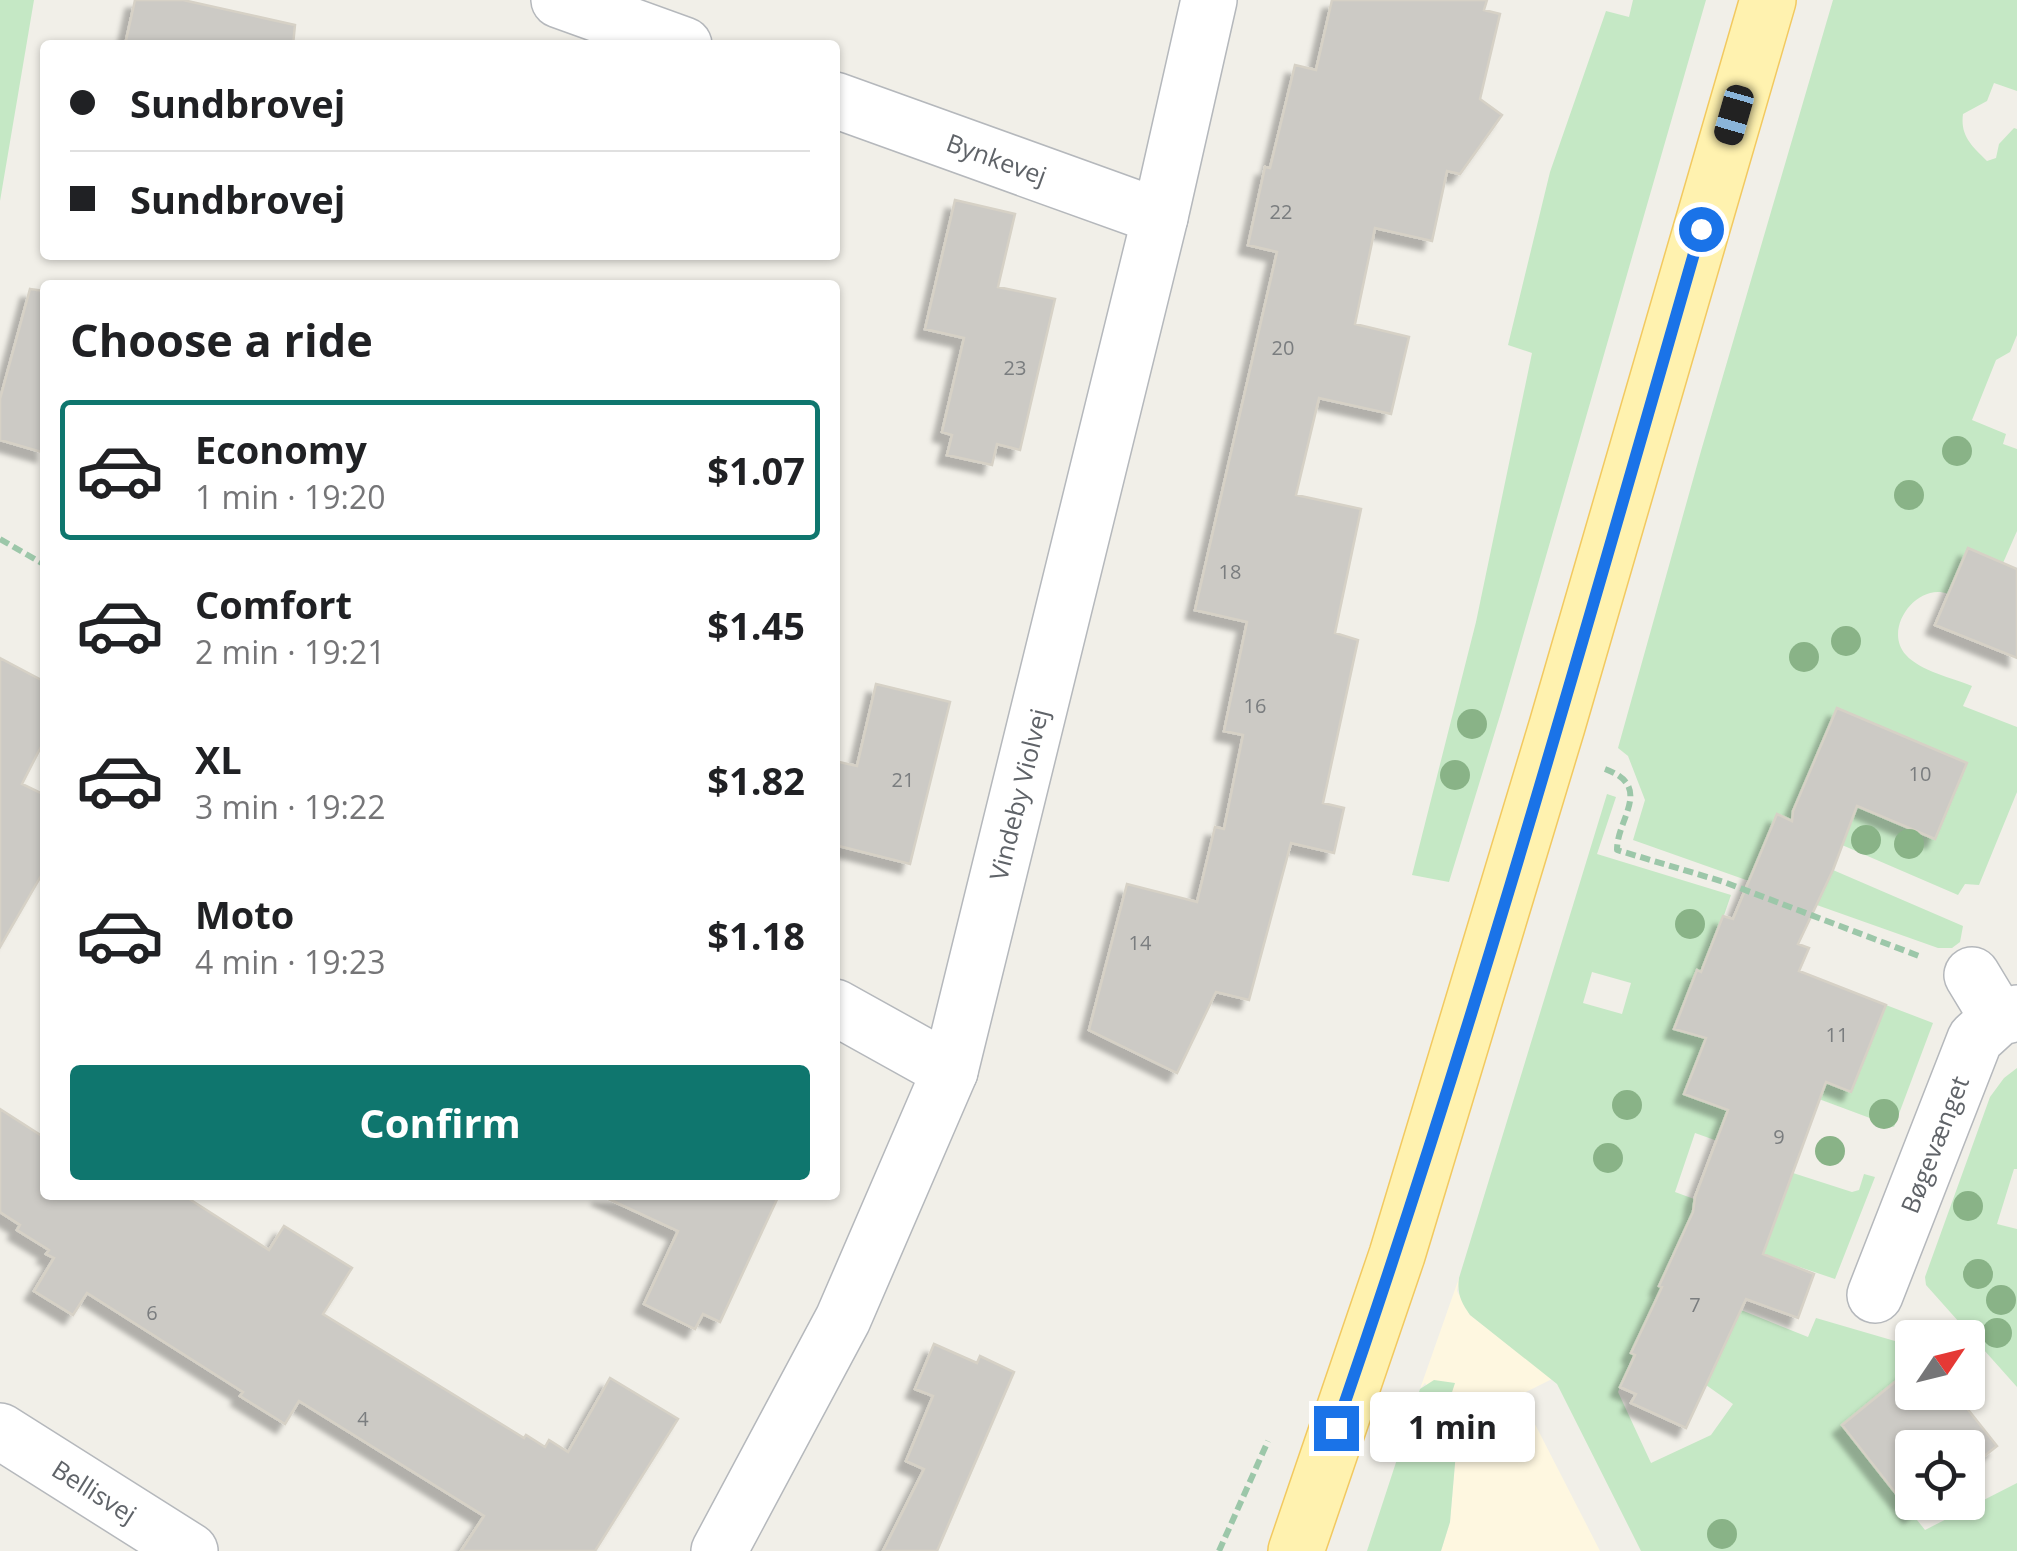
<!DOCTYPE html>
<html lang="en">
<head>
<meta charset="utf-8">
<style>
	:root { --surface:#fff; --page:#f6f6f6; --text:#202124; --muted:#757577; --line:#e0e0e0; --accent:#0f766e }
	body { margin:0; font-family:"Open Sans",sans-serif; background:var(--page); color:var(--text); height:100vh; display:flex; flex-direction:column; font-size:38px; white-space:nowrap }
	* { box-sizing:border-box; margin:0 }
	p { font-size:32px; color:var(--muted) }
	.icon { flex:none; width:55px; height:55px; fill:none; stroke:currentColor; stroke-width:2; stroke-linecap:round; stroke-linejoin:round }
	.map { position:relative; flex:1; overflow:hidden }
	.details { position:absolute; left:40px; top:280px; width:800px; height:920px; display:flex; flex-direction:column; background:var(--surface); border-radius:10px; box-shadow:0 2px 8px #0004 }
	.details>* { flex:none }
	.banner { position:absolute; left:40px; top:40px; width:800px; height:220px; border-radius:10px; box-shadow:0 2px 8px #0004; display:grid; align-content:center; height:220px; padding:0 30px; background:var(--surface) }
	.needle { width:65px; rotate:55deg }
	.buttons { position:absolute; left:1895px; top:1320px; display:grid; gap:20px }
	.buttons a { display:grid; place-items:center; width:90px; height:90px; border-radius:10px; background:var(--surface); box-shadow:0 2px 8px #0004; font-size:50px }
	.end { position:absolute; width:45px; height:45px; margin:-22px; border:12px solid #1a73e8; background:#fff; box-shadow:0 0 0 5px #fff }
	.from { border-radius:50% }
	.bubble { position:absolute; height:70px; border-radius:10px; background:var(--surface); box-shadow:0 2px 8px #0004; font-size:32px; font-weight:700; line-height:70px; text-align:center }
	.car { position:absolute; width:30px; height:60px; margin:-30px -15px; border-radius:12px; box-shadow:0 0 8px 2px #0007; background:linear-gradient(#222 24%,#8ab4d8 0 40%,#222 0 76%,#8ab4d8 0 86%,#222 0) }
	.banner b { display:flex; align-items:center; gap:35px; height:95px; font-size:38px }
	.banner b+b { border-top:2px solid var(--line) }
	.banner i { width:25px; height:25px; background:var(--text) }
	ul { padding:0; list-style:none }
	li { display:flex; align-items:center; gap:30px; height:140px; margin:0 20px 15px; padding:0 10px; border:5px solid transparent; border-radius:10px }
	li div { flex:1 }
	li b { display:block; font-size:38px }
	li em { font-style:normal; font-weight:700 }
	li.selected { border-color:var(--accent) }
	li>.icon { width:90px; height:90px; stroke-width:1.5 }
	h2 { padding:0 30px; font-size:45px; line-height:120px }
	.action { display:flex; gap:20px; margin-top:auto; padding:20px 30px }
	.action a { flex:1; height:115px; border-radius:10px; background:var(--accent); color:#fff; font-size:40px; font-weight:700; line-height:115px; text-align:center }
	.map>svg:first-child { display:block }
</style>
</head>
<body>
<div class="map">
<svg width="2017" height="1551" viewBox="0 0 2017 1551">
	<defs>
		<filter id="shadow"><feDropShadow dx="-9" dy="9" stdDeviation="2.5" flood-color="#0004"/></filter>
	</defs>
	<rect width="100%" height="100%" fill="#f1efe8"/>
	<!-- commercial -->
	<path fill="#fef7e0" d="M1459,1278L1457,1291L1470,1315L1552,1379L1520,1395L1600,1551H1441L1450,1522L1459,1417L1445,1411L1425,1383L1420,1389Z"/>
	<!-- green -->
	<path fill="#c5e8c5" fill-rule="evenodd" d="M0,0H34L0,201Z
		M1633,0H1706L1502,709L1449,882L1412,875L1476,622L1532,353L1508,345L1550,172L1606,11L1629,17Z
		M1833,0H2017V91L1994,83L1987,101L1963,114C1960,136 1972,146 1987,161L1996,158L1999,144L2014,128L2017,129V335L2010,352L1996,360L1972,420L2006,434L2003,444L2017,449V531L2003,563L1968,548L1948,594C1917,582 1882,629 1906,655C1920,671 1953,678 1972,686L1963,706L2017,727V792L1979,885L1965,884L1958,895L1842,845L1858,806L1967,764L1837,708L1792,821L1777,814L1833,870L1963,926L1960,942L1952,948H1938L1633,840L1645,800L1628,756L1618,748L1701,451Z
		M1607,794L1616,797L1597,854L1731,895L1704,973L1696,971L1677,1023L1886,1005L1933,1023L1894,1127L1722,1063L1738,1103L1723,1143L1695,1133L1675,1192L1773,1228L1793,1173L1852,1192L1859,1190L1864,1174L1875,1177L1835,1279L1767,1256L1677,1248L1618,1392L1651,1463L1711,1435L1733,1404L1706,1385L1741,1310L1808,1337L1816,1318L1912,1346V1369L1842,1426L1925,1530L2017,1483V1551H1641L1557,1384L1470,1315C1461,1302 1457,1294 1459,1278ZM1592,972L1631,983L1622,1014L1583,1003Z
		M2017,1068V1169H2014L1997,1224L2017,1229V1387L1926,1285L1925,1277L1990,1097L2004,1078Z
		M1434,1380L1455,1383L1446,1411L1459,1417L1450,1522L1441,1551H1367L1420,1389Z"/>
	<!-- building -->
	<path fill="#cccac5" stroke="#d6d1c6" stroke-width="2.5" filter="url(#shadow)" d="M135,0H183L295,25L293,45H125Z
		M1332,0H1487L1484,10L1500,14L1480,99L1502,115L1460,174L1447,171L1432,241L1375,228L1355,324L1409,337L1391,414L1319,398L1296,495L1361,509L1335,633L1358,640L1323,803L1344,808L1334,853L1291,843L1249,1000L1216,992L1177,1073L1089,1030L1127,884L1197,902L1215,827L1224,829L1243,735L1224,731L1247,622L1195,610L1277,252L1248,245L1265,167L1270,168L1295,65L1316,70Z
		M955,200L1015,214L998,287L1055,299L1020,450L997,444L992,465L947,455L952,435L942,432L964,338L925,329Z
		M30,289L45,291V453L0,440V399Z
		M1968,548L2017,569V658L1935,625Z
		M0,658L45,682V739L22,784L45,795V869L0,947Z
		M876,684L950,702L910,864L835,845V761L857,766Z
		M1837,708L1967,763L1935,839L1857,806L1833,870L1798,944L1809,948L1799,971L1886,1005L1851,1092L1826,1082L1763,1254L1814,1274L1798,1318L1746,1299L1686,1428L1631,1403L1636,1394L1620,1387L1635,1355L1631,1353L1662,1287L1659,1286L1693,1212L1695,1197L1728,1110L1684,1094L1706,1038L1674,1029L1697,970L1701,972L1723,916L1733,919L1777,814L1792,821L1793,811Z
		M0,1109L45,1138V1195H183L269,1250L284,1226L352,1268L323,1314L524,1438L526,1435L545,1447L549,1440L568,1452L610,1378L678,1419L595,1551H461L484,1516L299,1401L285,1424L240,1396L243,1392L87,1293L73,1315L34,1291L54,1258L46,1254L49,1250L17,1230L20,1225L0,1212Z
		M600,1195H779L720,1322L703,1314L695,1329L644,1304L678,1231Z
		M934,1344L977,1363L980,1356L1014,1372L937,1551H883L924,1469L906,1461L933,1396L915,1389Z
		M1912,1368V1392H1954L1997,1446L1968,1469V1448H1912V1502H1926L1912,1514L1842,1425Z"/>
	<g fill="none" stroke-linecap="round" stroke-linejoin="round">
		<!-- minor casing -->
		<g stroke="#b5b8bc" stroke-width="58">
			<g id="minor">
				<path d="M559,0L684,45"/>
				<path id="s1" d="M835,100L1160,217"/>
				<path d="M1972,975L1998,1018"/>
				<path d="M835,1007L950,1071"/>
				<path id="s2" d="M1875,1295L1975,1039L1998,1018L2017,1013"/>
				<path id="s3" d="M0,1431L190,1551"/>
				<path id="s4" d="M719,1551L843,1319L950,1071L1160,217L1209,0"/>
			</g>
		</g>
		<!-- major casing -->
		<g stroke="#f2c960" stroke-width="58">
			<path id="major" d="M1296,1551L1397,1255L1557,726L1768,0"/>
		</g>
		<!-- path -->
		<path stroke="#9cc7a9" stroke-width="6" stroke-dasharray="10 5" stroke-linecap="butt" d="M0,539L45,565
			M1605,769C1654,787 1617,818 1617,850L1724,882L1919,956
			M1219,1551L1268,1441"/>
		<!-- minor -->
		<use href="#minor" stroke="#fff" stroke-width="55"/>
		<!-- major -->
		<use href="#major" stroke="#fff2af" stroke-width="55"/>
	</g>
	<!-- trees -->
	<g fill="#89b387">
		<circle cx="1957" cy="451" r="15"/>
		<circle cx="1909" cy="495" r="15"/>
		<circle cx="1846" cy="641" r="15"/>
		<circle cx="1804" cy="657" r="15"/>
		<circle cx="1472" cy="724" r="15"/>
		<circle cx="1455" cy="775" r="15"/>
		<circle cx="1866" cy="840" r="15"/>
		<circle cx="1909" cy="844" r="15"/>
		<circle cx="1690" cy="924" r="15"/>
		<circle cx="1627" cy="1105" r="15"/>
		<circle cx="1884" cy="1114" r="15"/>
		<circle cx="1830" cy="1151" r="15"/>
		<circle cx="1608" cy="1158" r="15"/>
		<circle cx="1968" cy="1206" r="15"/>
		<circle cx="1978" cy="1274" r="15"/>
		<circle cx="2001" cy="1300" r="15"/>
		<circle cx="1997" cy="1333" r="15"/>
		<circle cx="1722" cy="1534" r="15"/>
	</g>
	<g fill="none" stroke-linecap="round" stroke-linejoin="round">
		<!-- route -->
		<path stroke="#1a73e8" stroke-width="12" d="M1336,1428C1473,1033 1586,630 1701,229"/>
	</g>
	<g text-anchor="middle" dominant-baseline="central" stroke-width="8" stroke-linejoin="round" paint-order="stroke">
		<!-- number labels -->
		<g font-size="20" fill="#7a7d7f">
			<text x="1281" y="211">22</text>
			<text x="1283" y="347">20</text>
			<text x="1015" y="367">23</text>
			<text x="1230" y="571">18</text>
			<text x="1255" y="705">16</text>
			<text x="1920" y="773">10</text>
			<text x="903" y="779">21</text>
			<text x="1140" y="942">14</text>
			<text x="1837" y="1034">11</text>
			<text x="1779" y="1136">9</text>
			<text x="1695" y="1304">7</text>
			<text x="152" y="1312">6</text>
			<text x="363" y="1418">4</text>
		</g>
		<!-- street labels -->
		<g font-size="25" fill="#5f6368" stroke="#fff">
			<text stroke="none"><textPath href="#s1" startOffset="172">Bynkevej</textPath></text>
			<text stroke="none"><textPath href="#s4" startOffset="818">Vindeby Violvej</textPath></text>
			<text stroke="none"><textPath href="#s2" startOffset="162">Bøgevænget</textPath></text>
			<text stroke="none"><textPath href="#s3" startOffset="112">Bellisvej</textPath></text>
		</g>
	</g>
</svg>
<div class="buttons">
<a><svg class="needle" viewBox="-14 -14 28 28"><path d="M0-13l5 13h-10z" fill="#e53935"/><path d="M0 13l5-13h-10z" fill="#757577"/></svg></a>
<a><svg class="icon" aria-label="locate" viewBox="0 0 24 24"><circle cx="12" cy="12" r="6"/><path d="M12 2v4M12 18v4M2 12h4M18 12h4"/></svg></a>
</div>
<i class="end from" style="left:1701px;top:229px"></i>
<i class="end" style="left:1336px;top:1428px"></i>
<div class="bubble" style="left:1370px;top:1392px;width:165px">1 min</div>
<i class="car" style="left:1734px;top:115px;rotate:196deg"></i>
<div class="banner">
<b><i class="from"></i>Sundbrovej</b>
<b><i></i>Sundbrovej</b>
</div>
<section class="details">
<h2>Choose a ride</h2>
<ul>
<li class="selected"><svg class="icon" aria-label="car" viewBox="0 0 24 24"><path d="M5 17H2v-5l4-1 3-4h7l3 4 3 1v5h-3M9 17h6M6 11h13"/><circle cx="7" cy="17" r="2"/><circle cx="17" cy="17" r="2"/></svg><div><b>Economy</b><p>1 min · 19:20</p></div><em>$1.07</em></li>
<li><svg class="icon" aria-label="car" viewBox="0 0 24 24"><path d="M5 17H2v-5l4-1 3-4h7l3 4 3 1v5h-3M9 17h6M6 11h13"/><circle cx="7" cy="17" r="2"/><circle cx="17" cy="17" r="2"/></svg><div><b>Comfort</b><p>2 min · 19:21</p></div><em>$1.45</em></li>
<li><svg class="icon" aria-label="car" viewBox="0 0 24 24"><path d="M5 17H2v-5l4-1 3-4h7l3 4 3 1v5h-3M9 17h6M6 11h13"/><circle cx="7" cy="17" r="2"/><circle cx="17" cy="17" r="2"/></svg><div><b>XL</b><p>3 min · 19:22</p></div><em>$1.82</em></li>
<li><svg class="icon" aria-label="car" viewBox="0 0 24 24"><path d="M5 17H2v-5l4-1 3-4h7l3 4 3 1v5h-3M9 17h6M6 11h13"/><circle cx="7" cy="17" r="2"/><circle cx="17" cy="17" r="2"/></svg><div><b>Moto</b><p>4 min · 19:23</p></div><em>$1.18</em></li>
</ul>
<div class="action"><a>Confirm</a></div>
</section>
</div>
</body>
</html>
